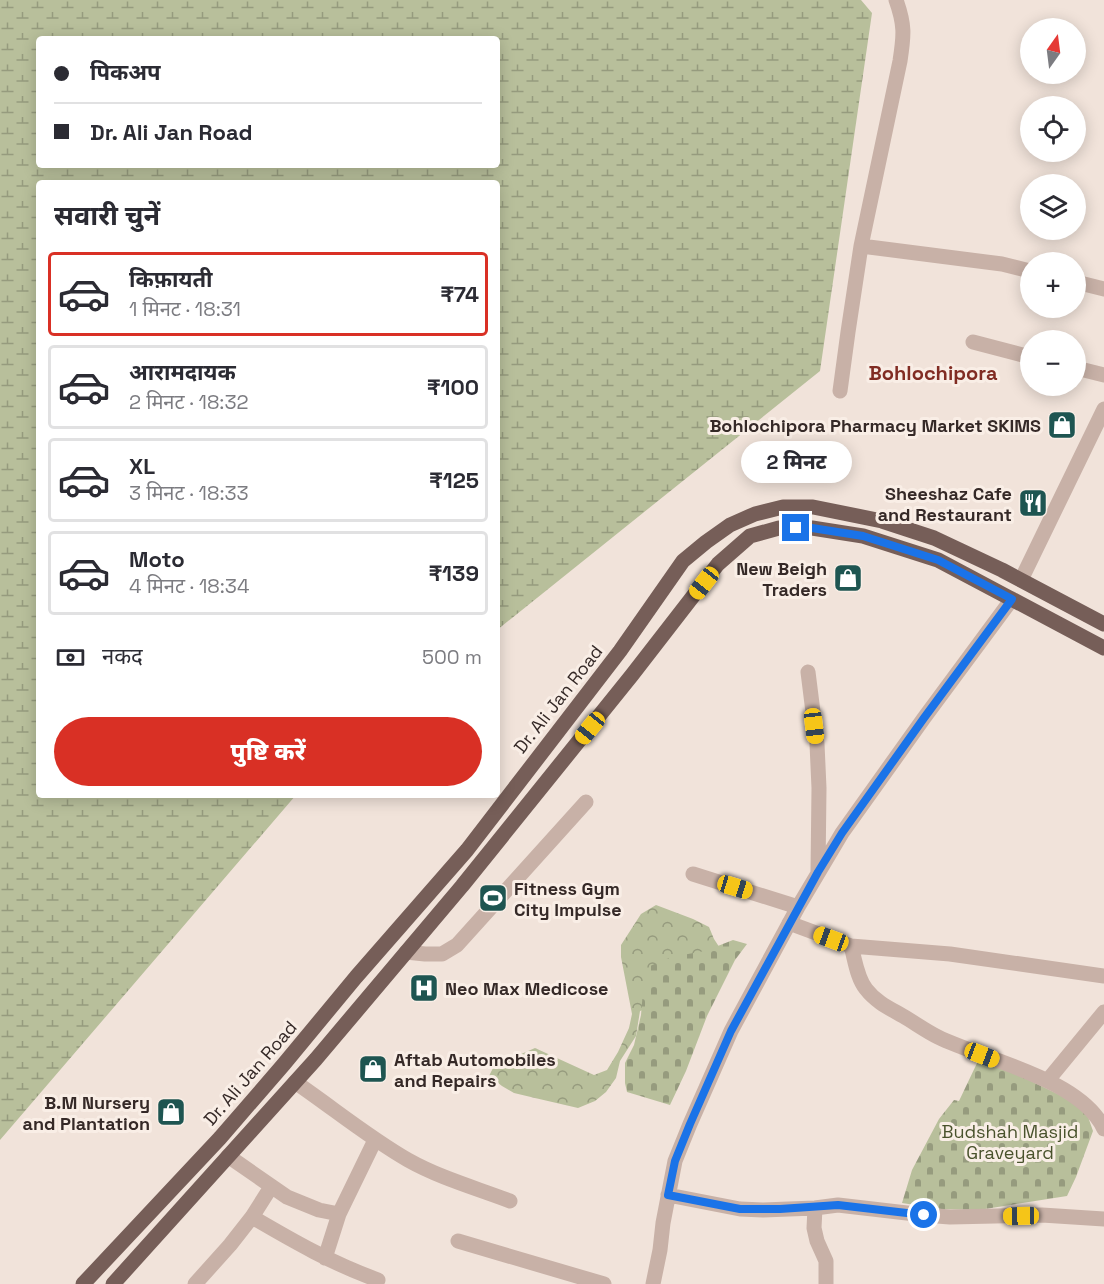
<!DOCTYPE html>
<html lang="hi">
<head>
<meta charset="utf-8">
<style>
	:root { --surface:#fff; --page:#f2f2f3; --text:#2b2b33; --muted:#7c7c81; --line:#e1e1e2; --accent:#d93025 }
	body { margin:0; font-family:"Space Grotesk","Noto Sans Devanagari",sans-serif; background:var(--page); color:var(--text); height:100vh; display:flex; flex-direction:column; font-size:22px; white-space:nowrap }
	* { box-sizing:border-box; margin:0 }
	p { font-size:20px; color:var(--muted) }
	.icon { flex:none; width:33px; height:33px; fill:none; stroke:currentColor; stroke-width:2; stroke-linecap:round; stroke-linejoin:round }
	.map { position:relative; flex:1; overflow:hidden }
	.details { position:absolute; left:36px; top:180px; width:464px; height:618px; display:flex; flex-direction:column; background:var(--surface); border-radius:6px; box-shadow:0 3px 15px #0003 }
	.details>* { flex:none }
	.top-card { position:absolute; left:36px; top:36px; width:464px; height:132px; border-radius:6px; box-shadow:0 3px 15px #0003; display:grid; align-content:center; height:132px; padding:0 18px; background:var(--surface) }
	.needle { width:39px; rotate:14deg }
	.buttons { position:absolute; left:1020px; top:18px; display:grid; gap:12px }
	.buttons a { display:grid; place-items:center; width:66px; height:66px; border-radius:50%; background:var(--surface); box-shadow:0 3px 15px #0003; font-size:30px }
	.end { position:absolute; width:27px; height:27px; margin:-14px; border:8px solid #1a73e8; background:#fff; box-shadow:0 0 0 3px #fff }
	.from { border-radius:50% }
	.bubble { position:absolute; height:42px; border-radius:21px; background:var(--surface); box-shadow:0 3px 15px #0003; font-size:20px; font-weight:800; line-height:42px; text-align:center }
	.car { position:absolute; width:18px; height:36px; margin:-18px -9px; border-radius:8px; box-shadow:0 0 4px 2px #0007; background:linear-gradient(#f5c518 24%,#345 0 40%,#f5c518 0 76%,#345 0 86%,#f5c518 0) }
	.top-card b { display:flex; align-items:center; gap:21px; height:57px; font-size:22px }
	.top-card b+b { border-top:2px solid var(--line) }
	.top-card i { width:15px; height:15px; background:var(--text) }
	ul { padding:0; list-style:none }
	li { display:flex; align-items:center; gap:18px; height:84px; margin:0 12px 9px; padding:0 6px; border:3px solid var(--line); border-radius:6px }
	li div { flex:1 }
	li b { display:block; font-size:22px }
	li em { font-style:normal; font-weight:800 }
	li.selected { border-color:var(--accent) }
	li>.icon { width:54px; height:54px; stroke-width:1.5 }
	h2 { padding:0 18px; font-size:27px; line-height:72px }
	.pay { display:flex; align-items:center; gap:15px; height:66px; padding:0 18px; font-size:22px }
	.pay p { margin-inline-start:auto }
	.action { display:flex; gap:12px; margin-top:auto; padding:12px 18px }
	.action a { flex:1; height:69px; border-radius:36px; background:var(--accent); color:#fff; font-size:24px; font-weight:800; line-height:69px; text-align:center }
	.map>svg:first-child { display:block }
</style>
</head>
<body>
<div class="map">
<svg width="1104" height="1284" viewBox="0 0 1104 1284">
	<defs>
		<pattern id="forest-crowns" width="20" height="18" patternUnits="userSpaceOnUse" patternTransform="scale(1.5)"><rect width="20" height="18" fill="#b8bf9b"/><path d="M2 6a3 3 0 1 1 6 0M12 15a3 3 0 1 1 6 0" fill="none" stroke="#969b7e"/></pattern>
		<pattern id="wetland-marsh" width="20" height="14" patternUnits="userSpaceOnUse" patternTransform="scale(1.5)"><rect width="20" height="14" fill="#b8bf9b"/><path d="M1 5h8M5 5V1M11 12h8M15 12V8" fill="none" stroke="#969b7e"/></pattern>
		<pattern id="cemetery-stones" width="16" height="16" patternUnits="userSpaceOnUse" patternTransform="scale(1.5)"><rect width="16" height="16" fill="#b8bf9b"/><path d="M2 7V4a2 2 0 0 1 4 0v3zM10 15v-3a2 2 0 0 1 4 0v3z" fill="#969b7e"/></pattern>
	</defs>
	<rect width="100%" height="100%" fill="#f1e3da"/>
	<!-- forest -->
	<path fill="url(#forest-crowns)" d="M656,905L693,919L709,927L714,939L727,959L651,1007L640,1011L636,1036L620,1061L616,1078L606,1092L595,1101L578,1108L535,1098L514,1093L502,1086L489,1076L494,1066L535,1048L594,1075L607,1070L618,1052L629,1028L632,1014L621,957V945L641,914Z"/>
	<!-- wetland -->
	<path fill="url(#wetland-marsh)" fill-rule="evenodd" d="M0,0H861L872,13L820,371L497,630L496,183H39V795H296L0,1140ZM39,39H496V165H39Z"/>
	<!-- cemetery -->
	<path fill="url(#cemetery-stones)" d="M733,940L747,944L735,960L707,1016L686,1071L670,1105L627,1092L625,1083V1063L634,1045L641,1015L643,991L650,966L671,957L705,951Z
		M978,1061L1008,1070L1070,1100L1087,1114L1093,1131L1076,1177L1067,1196L979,1210L941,1209L902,1203L912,1170L939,1119L954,1100L959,1101Z"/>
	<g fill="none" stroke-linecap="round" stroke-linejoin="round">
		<!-- minor -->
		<path stroke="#c8b1a7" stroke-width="15" d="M861,246L1002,264L1030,271
			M1076,282L1104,289
			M973,342L1030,357
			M1076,368L1104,375
			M840,391L848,332L861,246L900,61C904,35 905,25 896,0
			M1021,580L1104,409
			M808,672L817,744L819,788L818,872
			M693,874L798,907
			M789,923L851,946L950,954L1104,976
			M851,946C855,960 857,978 866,989C876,1002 889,1008 903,1016C915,1023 926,1031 938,1037C985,1060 1081,1079 1104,1129
			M406,952L425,954H442L457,945L586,802
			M1048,1080L1104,1012
			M295,1082C333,1108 368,1137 408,1160C440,1178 476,1188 510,1201
			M228,1156L287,1197L319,1210L339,1214
			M668,1195L740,1209L763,1210L815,1208L838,1205L924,1215L950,1217L1042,1215L1104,1219
			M815,1208L814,1228L817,1241L826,1261V1284
			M252,1217C293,1241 333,1264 378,1280
			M458,1241L604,1284
			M325,1258L339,1214L375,1140
			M195,1284L230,1245L252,1217L271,1187
			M653,1284L660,1250L663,1223L675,1161L690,1124L731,1031L798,907L842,833L924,718L1012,599"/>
		<!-- primary -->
		<path stroke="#765e58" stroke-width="15" d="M83,1284L220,1138L284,1064L356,977L467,850L620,651L683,561L706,542L730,525L755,514L783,507H813L882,521L934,538L1002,570L1104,624
			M113,1284L316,1059L462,886L632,675L718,564L750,536L779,528H812L863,536L938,560L1104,648"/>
	</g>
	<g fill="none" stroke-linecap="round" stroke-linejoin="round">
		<!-- route -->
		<path stroke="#1a73e8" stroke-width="8" d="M796,528H812L863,536L938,560L1012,599L924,718L842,833L818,872L731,1031L690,1124L675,1161L668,1195L740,1209H780L838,1205L924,1215"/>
	</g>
	<!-- icons -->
	<defs>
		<g id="shop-square" transform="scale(1.5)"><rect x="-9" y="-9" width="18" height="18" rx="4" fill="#1e5551" stroke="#f9eee6"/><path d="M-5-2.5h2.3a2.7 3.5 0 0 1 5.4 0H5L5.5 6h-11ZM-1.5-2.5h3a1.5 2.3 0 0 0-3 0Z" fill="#fff"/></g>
		<g id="restaurant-square" transform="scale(1.5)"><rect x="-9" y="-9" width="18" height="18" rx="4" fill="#1e5551" stroke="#f9eee6"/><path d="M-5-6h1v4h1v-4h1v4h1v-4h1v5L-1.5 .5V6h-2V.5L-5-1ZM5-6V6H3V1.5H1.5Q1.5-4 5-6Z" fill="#fff"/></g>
		<g id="stadium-square" transform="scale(1.5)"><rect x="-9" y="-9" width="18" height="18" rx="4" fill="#1e5551" stroke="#f9eee6"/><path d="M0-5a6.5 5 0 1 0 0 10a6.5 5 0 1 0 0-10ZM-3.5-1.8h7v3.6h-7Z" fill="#fff"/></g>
		<g id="hospital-square" transform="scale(1.5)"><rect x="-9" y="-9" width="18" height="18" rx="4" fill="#1e5551" stroke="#f9eee6"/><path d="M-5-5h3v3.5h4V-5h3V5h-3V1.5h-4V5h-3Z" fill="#fff"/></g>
	</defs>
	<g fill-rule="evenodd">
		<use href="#shop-square" x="1062" y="425"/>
		<use href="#restaurant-square" x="1033" y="503"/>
		<use href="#shop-square" x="848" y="578"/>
		<use href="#stadium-square" x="493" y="898"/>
		<use href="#hospital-square" x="424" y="988"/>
		<use href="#shop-square" x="373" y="1069"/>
		<use href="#shop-square" x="171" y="1112"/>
	</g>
	<g text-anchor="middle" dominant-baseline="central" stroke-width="6" stroke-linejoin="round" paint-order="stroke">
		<!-- poi labels -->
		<g font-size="18" font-weight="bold" fill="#352927" stroke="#f9eee6" text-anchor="end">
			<text x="1041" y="425">Bohlochipora Pharmacy Market SKIMS</text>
			<text x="1012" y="493">Sheeshaz Cafe<tspan x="1012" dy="21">and Restaurant</tspan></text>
			<text x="827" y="568">New Beigh<tspan x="827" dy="21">Traders</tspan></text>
			<text x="514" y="888" text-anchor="start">Fitness Gym<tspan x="514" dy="21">City Impulse</tspan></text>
			<text x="445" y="988" text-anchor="start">Neo Max Medicose</text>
			<text x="394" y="1059" text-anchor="start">Aftab Automobiles<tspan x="394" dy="21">and Repairs</tspan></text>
			<text x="150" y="1102">B.M Nursery<tspan x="150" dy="21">and Plantation</tspan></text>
		</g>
		<!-- street labels -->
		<g font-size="18" fill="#352927" stroke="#f9eee6">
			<text transform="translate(558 699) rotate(-52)">Dr. Ali Jan Road</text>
			<text transform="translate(250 1073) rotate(-49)">Dr. Ali Jan Road</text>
		</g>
		<!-- park labels -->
		<g font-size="18" fill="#49522c" stroke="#f9eee6">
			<text x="1010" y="1131">Budshah Masjid<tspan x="1010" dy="21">Graveyard</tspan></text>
		</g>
		<!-- neighbourhood labels -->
		<g font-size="20" font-weight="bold" fill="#812c23" stroke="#f9eee6">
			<text x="933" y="373">Bohlochipora</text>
		</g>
	</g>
</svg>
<div class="buttons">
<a><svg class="needle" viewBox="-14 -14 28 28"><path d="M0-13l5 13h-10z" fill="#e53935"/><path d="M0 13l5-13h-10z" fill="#7c7c81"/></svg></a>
<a><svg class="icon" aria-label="locate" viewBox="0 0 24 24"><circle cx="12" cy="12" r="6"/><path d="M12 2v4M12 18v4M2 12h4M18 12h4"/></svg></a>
<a><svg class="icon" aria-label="layers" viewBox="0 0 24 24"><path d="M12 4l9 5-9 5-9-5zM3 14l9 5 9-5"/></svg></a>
<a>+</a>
<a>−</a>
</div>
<i class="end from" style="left:924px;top:1215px"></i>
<i class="end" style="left:796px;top:528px"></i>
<div class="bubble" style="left:741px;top:441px;width:111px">2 मिनट</div>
<i class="car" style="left:704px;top:583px;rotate:218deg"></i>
<i class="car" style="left:814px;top:726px;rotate:173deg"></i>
<i class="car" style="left:590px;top:728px;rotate:219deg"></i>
<i class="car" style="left:735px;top:887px;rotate:107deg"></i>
<i class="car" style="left:831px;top:939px;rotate:290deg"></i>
<i class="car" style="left:982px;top:1055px;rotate:111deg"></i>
<i class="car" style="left:1021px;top:1216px;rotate:269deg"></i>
<div class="top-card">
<b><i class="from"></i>पिकअप</b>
<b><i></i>Dr. Ali Jan Road</b>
</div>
<section class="details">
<h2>सवारी चुनें</h2>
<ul>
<li class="selected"><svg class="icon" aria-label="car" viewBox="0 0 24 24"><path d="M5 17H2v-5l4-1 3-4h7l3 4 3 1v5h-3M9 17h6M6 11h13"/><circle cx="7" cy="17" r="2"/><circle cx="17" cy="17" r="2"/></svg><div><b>किफ़ायती</b><p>1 मिनट · 18:31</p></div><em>₹74</em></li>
<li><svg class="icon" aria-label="car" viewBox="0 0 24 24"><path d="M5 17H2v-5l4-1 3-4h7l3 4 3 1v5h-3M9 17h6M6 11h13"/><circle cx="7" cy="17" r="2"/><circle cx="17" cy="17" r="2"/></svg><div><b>आरामदायक</b><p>2 मिनट · 18:32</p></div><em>₹100</em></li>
<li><svg class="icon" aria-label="car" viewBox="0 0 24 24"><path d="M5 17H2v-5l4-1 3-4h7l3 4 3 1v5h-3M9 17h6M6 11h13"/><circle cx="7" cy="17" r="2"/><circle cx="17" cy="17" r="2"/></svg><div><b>XL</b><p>3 मिनट · 18:33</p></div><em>₹125</em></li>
<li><svg class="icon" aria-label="car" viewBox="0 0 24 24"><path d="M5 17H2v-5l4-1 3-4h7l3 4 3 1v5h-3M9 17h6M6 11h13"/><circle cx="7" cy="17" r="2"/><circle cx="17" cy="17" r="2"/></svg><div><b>Moto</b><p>4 मिनट · 18:34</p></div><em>₹139</em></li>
</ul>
<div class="pay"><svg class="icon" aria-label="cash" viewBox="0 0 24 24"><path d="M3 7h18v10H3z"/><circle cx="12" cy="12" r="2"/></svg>नकद<p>500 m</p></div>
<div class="action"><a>पुष्टि करें</a></div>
</section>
</div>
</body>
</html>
